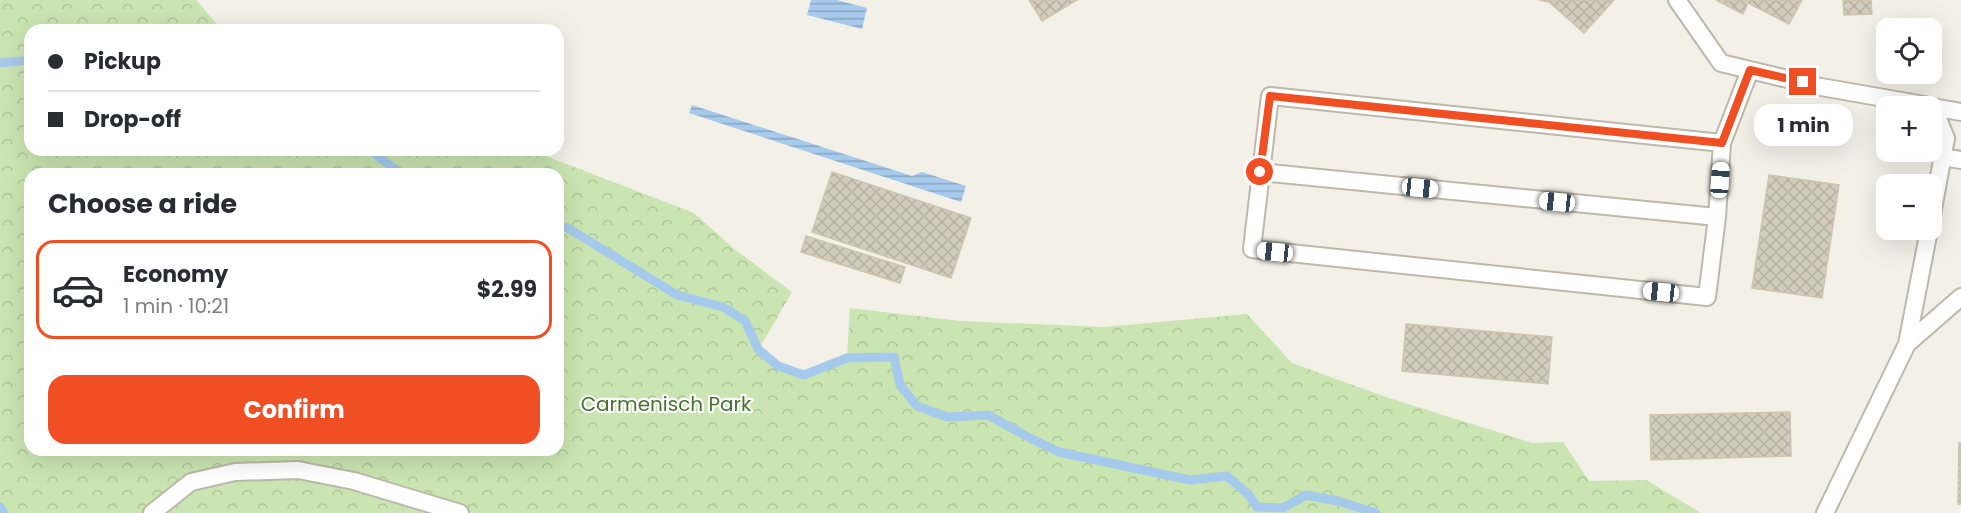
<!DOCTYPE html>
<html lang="en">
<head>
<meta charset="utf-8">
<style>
	:root { --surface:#fff; --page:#f2f2f3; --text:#2b2b33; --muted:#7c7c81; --line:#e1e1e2; --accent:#ef4f22 }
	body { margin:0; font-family:Poppins,sans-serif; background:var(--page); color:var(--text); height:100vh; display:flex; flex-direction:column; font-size:22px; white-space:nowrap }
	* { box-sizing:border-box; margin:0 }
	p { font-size:20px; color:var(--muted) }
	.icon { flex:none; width:33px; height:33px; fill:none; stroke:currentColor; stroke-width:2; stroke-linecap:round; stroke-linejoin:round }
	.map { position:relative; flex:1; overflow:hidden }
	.drawer { position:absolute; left:24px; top:168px; width:540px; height:288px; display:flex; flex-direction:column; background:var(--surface); border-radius:18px; box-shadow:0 6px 24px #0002 }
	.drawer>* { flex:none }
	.guide { position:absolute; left:24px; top:24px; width:540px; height:132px; border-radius:18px; box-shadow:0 6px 24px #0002; display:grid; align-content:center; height:132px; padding:0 24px; background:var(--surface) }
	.controls { position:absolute; left:1876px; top:18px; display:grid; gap:12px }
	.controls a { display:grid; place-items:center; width:66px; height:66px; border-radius:12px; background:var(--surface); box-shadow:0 6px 24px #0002; font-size:30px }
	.end { position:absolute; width:27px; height:27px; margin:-14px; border:8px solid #ef4f22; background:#fff; box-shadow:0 0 0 3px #fff }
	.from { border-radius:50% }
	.bubble { position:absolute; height:42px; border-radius:18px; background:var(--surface); box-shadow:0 6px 24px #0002; font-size:20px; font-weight:700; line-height:42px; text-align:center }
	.car { position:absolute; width:18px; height:36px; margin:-18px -9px; border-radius:8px; box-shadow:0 0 4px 2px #0007; background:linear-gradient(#fff 24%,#345 0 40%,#fff 0 76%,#345 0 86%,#fff 0) }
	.guide b { display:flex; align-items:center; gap:21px; height:57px; font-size:22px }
	.guide b+b { border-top:2px solid var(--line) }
	.guide i { width:15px; height:15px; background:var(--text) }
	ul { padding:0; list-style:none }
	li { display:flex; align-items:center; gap:18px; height:99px; margin:0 12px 9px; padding:0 12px; border:3px solid var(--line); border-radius:18px }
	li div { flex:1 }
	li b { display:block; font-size:22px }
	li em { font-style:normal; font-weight:700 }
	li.on { border-color:var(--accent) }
	li>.icon { width:54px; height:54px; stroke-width:1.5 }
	h2 { padding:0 24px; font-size:27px; line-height:72px }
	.action { display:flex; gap:12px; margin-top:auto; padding:12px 24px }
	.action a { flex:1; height:69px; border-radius:18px; background:var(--accent); color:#fff; font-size:24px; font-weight:700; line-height:69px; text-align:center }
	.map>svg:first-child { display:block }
</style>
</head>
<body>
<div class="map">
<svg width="1961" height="513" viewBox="0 0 1961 513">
	<defs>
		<pattern id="park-crowns" width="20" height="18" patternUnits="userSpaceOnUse" patternTransform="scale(1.5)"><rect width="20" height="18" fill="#cae5b1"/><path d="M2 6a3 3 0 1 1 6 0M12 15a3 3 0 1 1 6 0" fill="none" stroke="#afc699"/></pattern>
		<pattern id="water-rules" width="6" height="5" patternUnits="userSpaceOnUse" patternTransform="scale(1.5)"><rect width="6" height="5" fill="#a6caec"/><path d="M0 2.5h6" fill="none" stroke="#89a5c0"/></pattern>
		<pattern id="building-cross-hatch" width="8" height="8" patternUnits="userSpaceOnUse" patternTransform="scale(1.5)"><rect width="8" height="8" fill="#d3ccbd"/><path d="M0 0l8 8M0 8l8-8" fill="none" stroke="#b6b0a3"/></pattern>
	</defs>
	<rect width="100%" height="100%" fill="#f2f0e7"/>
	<!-- park -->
	<path fill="url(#park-crowns)" fill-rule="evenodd" d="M0,0H196L222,30H30V150H530L694,213L733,248L792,292L759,349L778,366L804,375L847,358L850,308L960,321L1104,327L1247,314L1292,363L1386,397L1532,443L1563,442L1589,481L1646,480L1701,513H0ZM30,174H558V450H30Z"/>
	<!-- water -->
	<path fill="url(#water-rules)" d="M811,0H837L867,8L862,29L807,15Z
		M692,105L912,176L922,172L966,186L961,202L689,113Z"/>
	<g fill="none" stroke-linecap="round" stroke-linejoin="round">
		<!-- stream -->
		<path stroke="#a6caec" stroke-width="9" d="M0,63L30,60
			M370,150L401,174
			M558,226L568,228L677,295L723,307L745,321L758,349L778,366L804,375L847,358L894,357L900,385L917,406L947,417L988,415L1026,436L1059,452L1190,480L1227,476L1249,495L1257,507L1283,508L1306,495L1338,501L1376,513
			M0,507L4,513"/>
	</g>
	<!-- building -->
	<path fill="url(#building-cross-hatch)" stroke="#cec4b0" stroke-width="1.5" d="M1029,0H1077L1042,21Z
		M1539,0H1614L1584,33L1549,2Z
		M1716,0H1802L1789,24L1748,3L1743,14Z
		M1843,0H1871L1872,14L1844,15Z
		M832,172L971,218L951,278L812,232Z
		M1769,175L1839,185L1822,298L1752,288Z
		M806,236L905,267L900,283L801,252Z
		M1406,324L1552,337L1548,384L1402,371Z
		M1790,412L1791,456L1651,460L1650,415Z
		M1959,443H1961V504H1958Z"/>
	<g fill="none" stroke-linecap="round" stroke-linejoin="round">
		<!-- service casing -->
		<g stroke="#bdb8aa" stroke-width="20">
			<path id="service" d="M1677,0L1721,63L1821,87L1930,106
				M1932,107L1961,112
				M1722,143L1270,96L1252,249L1707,297L1717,217L1722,143L1750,70
				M1943,157L1961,160
				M1260,172L1717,217
				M1932,215L1946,138L1933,107
				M1907,344L1961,297
				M152,513L191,482L235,472L298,470L354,481L460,513
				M1825,513L1907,344L1929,230"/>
		</g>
		<!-- service -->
		<use href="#service" stroke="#fff" stroke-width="16"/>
	</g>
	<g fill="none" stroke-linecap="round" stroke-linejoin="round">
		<!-- route -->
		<path stroke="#ef4f22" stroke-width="8" d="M1260,172L1270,96L1722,143L1750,70L1803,82"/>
	</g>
	<g text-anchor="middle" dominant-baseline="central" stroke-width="4.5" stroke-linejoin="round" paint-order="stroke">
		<!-- park labels -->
		<g font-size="20" fill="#42742c" stroke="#fff">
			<text x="666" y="404">Carmenisch Park</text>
		</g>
	</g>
</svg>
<div class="controls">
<a><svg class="icon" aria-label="locate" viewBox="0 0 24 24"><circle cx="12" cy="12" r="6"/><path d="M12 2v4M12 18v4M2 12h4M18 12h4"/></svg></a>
<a>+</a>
<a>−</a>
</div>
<i class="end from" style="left:1260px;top:172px"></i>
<i class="end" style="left:1803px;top:82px"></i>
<div class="bubble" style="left:1754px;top:104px;width:99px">1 min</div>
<i class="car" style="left:1720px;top:180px;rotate:4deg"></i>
<i class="car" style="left:1420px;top:188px;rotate:96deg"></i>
<i class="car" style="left:1557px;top:202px;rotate:276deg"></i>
<i class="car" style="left:1275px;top:252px;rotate:276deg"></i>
<i class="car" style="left:1661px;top:292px;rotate:276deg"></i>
<div class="guide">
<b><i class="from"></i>Pickup</b>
<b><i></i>Drop-off</b>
</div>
<section class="drawer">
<h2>Choose a ride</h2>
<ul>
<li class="on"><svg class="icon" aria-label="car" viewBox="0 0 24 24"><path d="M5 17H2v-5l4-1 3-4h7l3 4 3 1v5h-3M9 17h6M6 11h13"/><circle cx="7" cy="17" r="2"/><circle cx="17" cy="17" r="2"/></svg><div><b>Economy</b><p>1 min · 10:21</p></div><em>$2.99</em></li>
</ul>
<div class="action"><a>Confirm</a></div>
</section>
</div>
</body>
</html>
